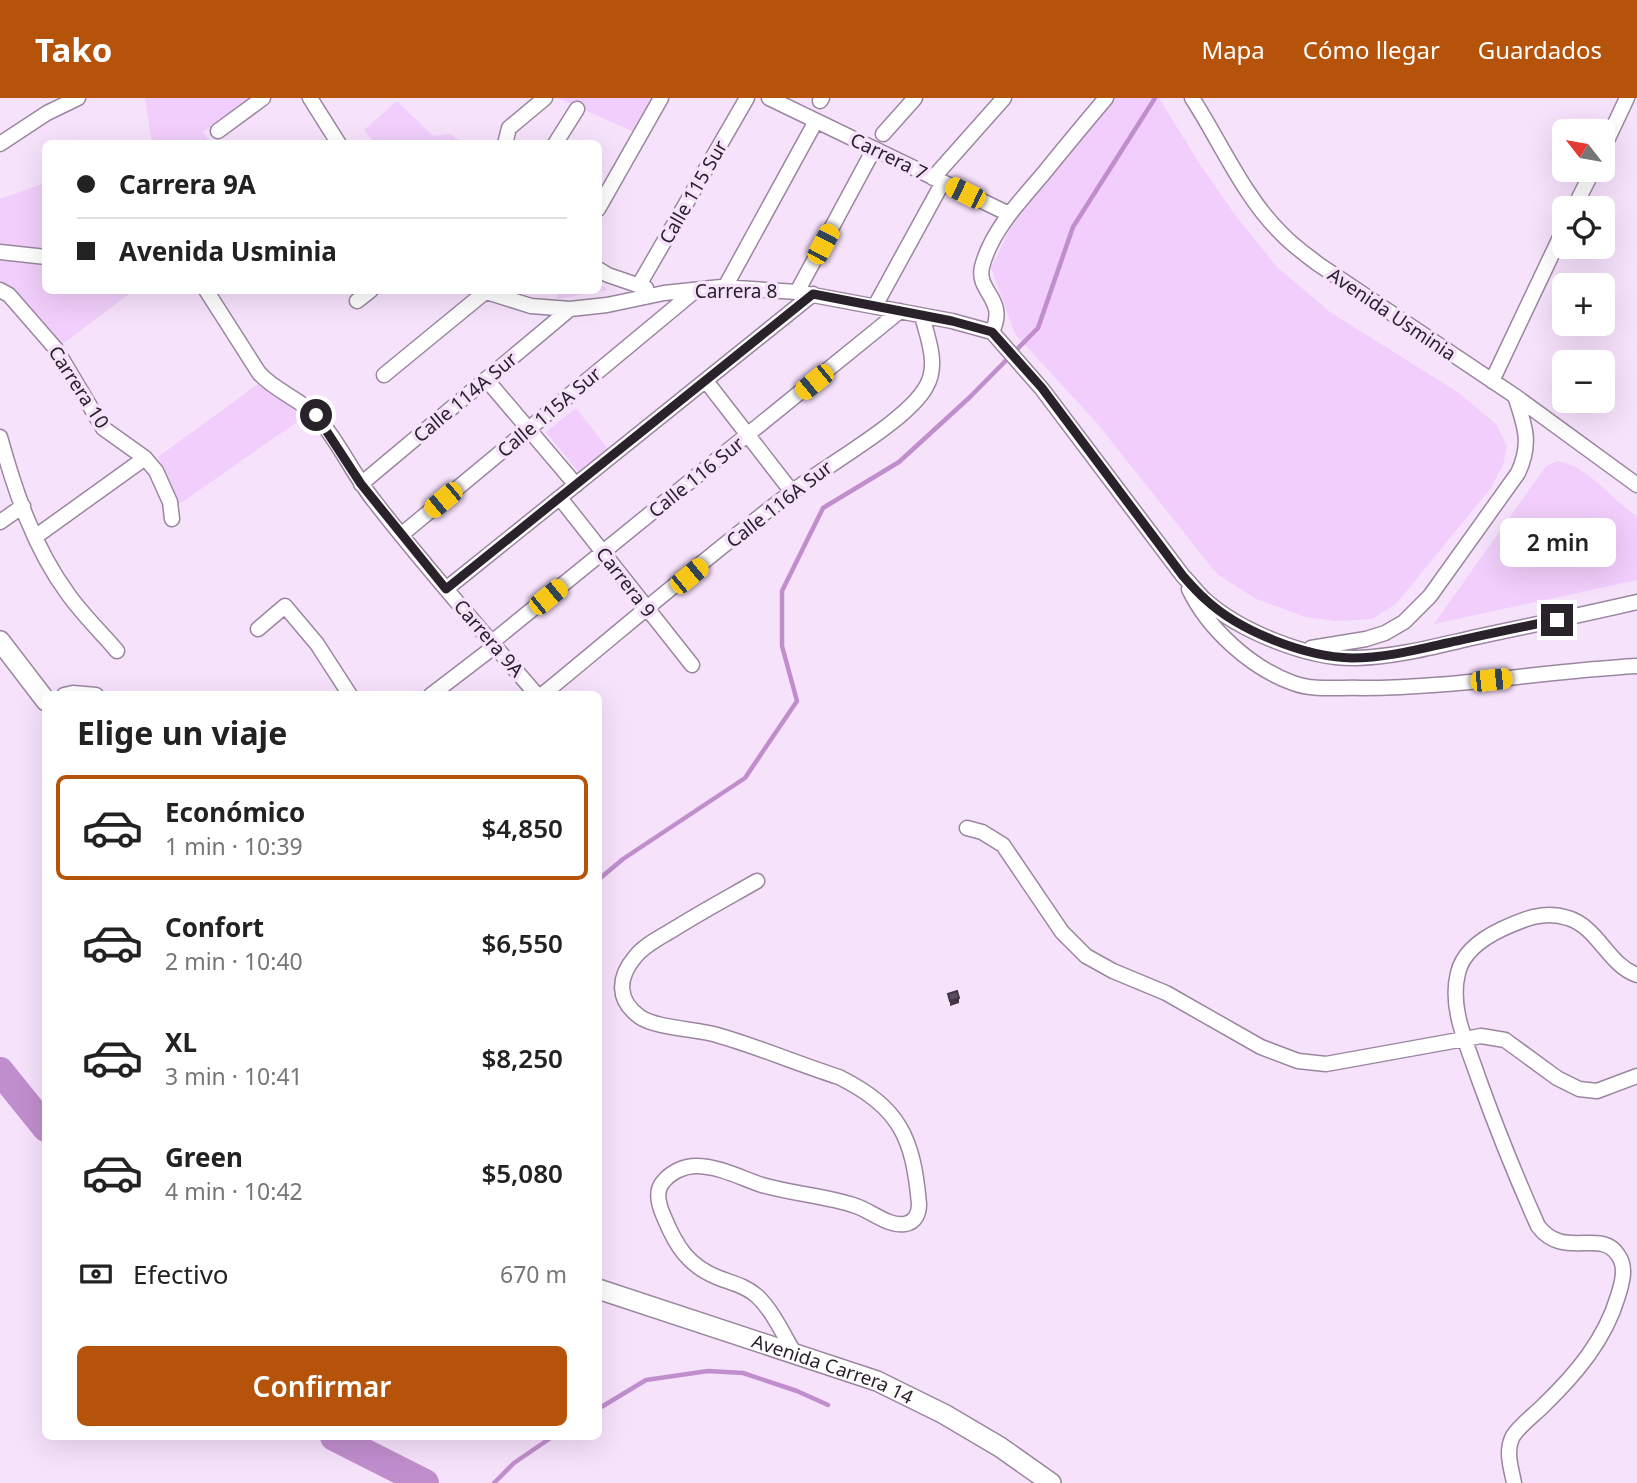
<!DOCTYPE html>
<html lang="es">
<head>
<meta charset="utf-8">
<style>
	:root { --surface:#fff; --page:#f2f2f2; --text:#222; --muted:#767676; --line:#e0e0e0; --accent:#b45309 }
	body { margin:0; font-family:"Noto Sans",sans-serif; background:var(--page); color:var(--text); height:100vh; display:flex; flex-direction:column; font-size:26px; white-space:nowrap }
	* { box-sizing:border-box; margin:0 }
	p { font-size:23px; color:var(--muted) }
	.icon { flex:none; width:38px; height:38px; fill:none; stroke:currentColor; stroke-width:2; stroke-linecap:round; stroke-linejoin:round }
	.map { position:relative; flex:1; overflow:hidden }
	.panel { position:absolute; left:42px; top:593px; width:560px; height:749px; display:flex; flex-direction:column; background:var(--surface); border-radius:10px; box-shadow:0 7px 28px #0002 }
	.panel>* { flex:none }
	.guide { position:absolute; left:42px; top:42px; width:560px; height:154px; border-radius:10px; box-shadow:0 7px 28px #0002; display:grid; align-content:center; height:154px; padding:0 35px; background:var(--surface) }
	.needle { width:46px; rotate:301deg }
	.buttons { position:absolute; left:1552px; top:21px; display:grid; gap:14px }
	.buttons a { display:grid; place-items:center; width:63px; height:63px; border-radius:10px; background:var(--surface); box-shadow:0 7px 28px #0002; font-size:35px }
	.end { position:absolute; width:32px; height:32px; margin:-16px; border:9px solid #29222b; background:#fff; box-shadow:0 0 0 4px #fff }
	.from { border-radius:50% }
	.bubble { position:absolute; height:49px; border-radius:10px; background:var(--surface); box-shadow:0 7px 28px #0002; font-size:23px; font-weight:600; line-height:49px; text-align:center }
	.car { position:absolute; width:21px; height:42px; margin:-21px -10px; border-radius:9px; box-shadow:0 0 5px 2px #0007; background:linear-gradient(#f5c518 24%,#345 0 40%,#f5c518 0 76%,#345 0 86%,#f5c518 0) }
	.guide b { display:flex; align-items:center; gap:24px; height:66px; font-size:26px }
	.guide b+b { border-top:2px solid var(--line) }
	.guide i { width:18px; height:18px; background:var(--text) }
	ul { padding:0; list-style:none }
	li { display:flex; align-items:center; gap:21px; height:105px; margin:0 14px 10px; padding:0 21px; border:4px solid transparent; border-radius:10px }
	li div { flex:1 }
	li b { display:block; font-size:26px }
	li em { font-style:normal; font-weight:600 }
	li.current { border-color:var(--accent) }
	li>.icon { width:63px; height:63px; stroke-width:1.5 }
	h2 { padding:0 35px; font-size:32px; line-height:84px }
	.pay { display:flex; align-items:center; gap:18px; height:77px; padding:0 35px; font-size:26px }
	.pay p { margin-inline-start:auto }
	.action { display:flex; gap:14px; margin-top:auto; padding:14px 35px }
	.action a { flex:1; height:80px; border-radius:10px; background:var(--accent); color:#fff; font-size:28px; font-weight:600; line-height:80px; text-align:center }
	header { display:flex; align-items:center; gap:42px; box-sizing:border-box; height:98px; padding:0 35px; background:var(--accent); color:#fff }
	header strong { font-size:33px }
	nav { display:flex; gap:38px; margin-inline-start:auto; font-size:24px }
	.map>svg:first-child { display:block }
</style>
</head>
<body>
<header>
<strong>Tako</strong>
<nav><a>Mapa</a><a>Cómo llegar</a><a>Guardados</a></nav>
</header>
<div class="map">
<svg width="1637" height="1385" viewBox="0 0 1637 1385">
	<rect width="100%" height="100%" fill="#f7e2fc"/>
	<!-- green -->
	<path fill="#f1cefb" d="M145,0H249L203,34L210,43L207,45L152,46Z
		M558,0H652L634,34Z
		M1114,0H1159L1199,65L1238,121L1277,169L1330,214L1459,295L1496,326L1507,348L1503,367L1490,391L1396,506L1372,521L1336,523L1306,519L1256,501L1217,476L1096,324L1015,236L991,170L1019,112Z
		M397,3L433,38L450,36L464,45H375L364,32Z
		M45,85L46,192L133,193L56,251L0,185V101Z
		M599,185L608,192L557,201V193L598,192Z
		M258,286L304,319L178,407L158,359Z
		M576,310L609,352L580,376L546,334Z
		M1557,363C1589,368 1610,401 1637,418V482L1434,526L1546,368Z"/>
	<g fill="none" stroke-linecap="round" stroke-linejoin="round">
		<!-- stream -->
		<path stroke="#c08ecd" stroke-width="4.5" d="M598,782L623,761L745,680L797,603L782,548V493L823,410L899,364L970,299L1038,230L1073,129L1155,0
			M598,1311L646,1282L708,1273L743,1275L797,1293L828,1307
			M494,1385L514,1365L552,1339"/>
		<!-- river -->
		<path stroke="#c08ecd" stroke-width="28" d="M0,973L46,1030
			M334,1339L425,1385"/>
		<!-- minor casing -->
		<g stroke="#9a879f" stroke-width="17">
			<path id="minor" d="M310,0L339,46
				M769,0L1009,116
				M1192,0C1220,43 1244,99 1281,135C1292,147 1305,156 1318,166L1515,298L1637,387
				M820,3L822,0
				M218,33L263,0
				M883,36L915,0
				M0,46L47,15L78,0
				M505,46L509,30L545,0
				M555,46L577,11
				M1603,51L1627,0
				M933,80L1004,0
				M1574,110L1593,72
				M598,111L661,0
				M0,154L46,159
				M598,171L608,177L646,190
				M639,187L747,0
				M725,189L816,23
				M0,192L9,197L56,251L103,330L145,360L156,373L170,404L172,421
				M206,192L259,275C276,294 301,301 318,320C340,346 354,378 375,404C426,470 482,533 537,597
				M480,192L531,208L570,211L607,207L664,195L721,189L797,194L952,223L992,234L1042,291L1183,478C1190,485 1197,494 1204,501C1239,533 1308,561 1356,560C1398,559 1440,547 1481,538C1533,527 1585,516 1637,504
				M797,194L874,51
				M357,203L371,192
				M875,208L943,84
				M992,234C1008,201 976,194 982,169C991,133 1021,102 1044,75C1064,50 1085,25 1106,0
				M384,277L484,195
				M486,281L576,387
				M706,283L792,394
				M1492,283L1564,131
				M0,339C15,393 34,450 68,496C82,516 101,534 117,553
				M361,386L570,211
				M560,400L692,567
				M0,424L23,408
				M401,437L696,192
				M35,439L145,360
				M446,491L813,196
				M1189,491C1208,531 1251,570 1293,585C1314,593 1340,589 1362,590C1454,590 1545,573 1637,568
				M258,531L285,508L317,546L350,597
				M492,544L900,213
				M1311,550L1366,541L1385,535L1404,524L1430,498L1518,375C1532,345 1525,328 1515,298
				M64,597L73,595L96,597
				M431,597L495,548
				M542,597C625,529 707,458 793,393C827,367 907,323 926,289C939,267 928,241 922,218
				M967,730L982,734L1003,747L1062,834L1086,858L1113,873L1166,895L1261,949L1298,963L1326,966L1481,938L1505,942L1557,980L1579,991L1597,993L1637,978
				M757,783C729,799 701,814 674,831C661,839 644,847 635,859C618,879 616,902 640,919C656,930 696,931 717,937C759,949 798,966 839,979C900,1010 913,1039 919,1106C919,1115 916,1124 905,1126C889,1129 871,1113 856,1108C826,1098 793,1096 762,1087C741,1080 719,1068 696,1068C684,1068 671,1074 663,1084C655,1093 659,1108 664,1119C676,1148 688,1168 719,1180C732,1185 746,1188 757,1198C773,1213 784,1238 795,1256
				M1514,1385C1511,1369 1505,1353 1513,1338C1520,1327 1534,1317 1543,1308C1576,1276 1605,1242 1618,1198C1622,1185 1627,1169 1618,1157C1601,1130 1563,1162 1538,1128C1516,1079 1496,1029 1478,979C1467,946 1449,910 1458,875C1463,853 1483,840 1502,831C1524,821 1544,812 1568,820C1598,829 1608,867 1637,877"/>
		</g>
		<!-- secondary casing -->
		<g stroke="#9a879f" stroke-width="22">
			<g id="secondary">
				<path d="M0,543L46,603"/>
				<path id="s1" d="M598,1191L877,1283L944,1316L1000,1349L1051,1385"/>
			</g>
		</g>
		<!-- minor -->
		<use href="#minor" stroke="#fff" stroke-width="14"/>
		<!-- secondary -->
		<use href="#secondary" stroke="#fff" stroke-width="19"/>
	</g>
	<!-- shaded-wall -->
	<path fill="#423645" d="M959,900V905L950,908V903Z"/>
	<!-- building -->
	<path fill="#5e4d62" stroke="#423645" stroke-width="2" d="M957,893L959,900L950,903L948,896Z"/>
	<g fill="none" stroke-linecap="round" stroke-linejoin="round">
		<!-- route -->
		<path stroke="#29222b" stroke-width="9" d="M316,317L361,386L446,491L813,196L952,223L992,234L1042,290L1183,478C1190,486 1197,494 1205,501C1239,533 1305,559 1352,560C1384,560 1416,552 1447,545C1484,537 1520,529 1557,522"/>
	</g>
	<g text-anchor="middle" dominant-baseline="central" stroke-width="7" stroke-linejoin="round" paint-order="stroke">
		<!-- street labels -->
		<g font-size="19" fill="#29222b" stroke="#f7e2fc">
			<text transform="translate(889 58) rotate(26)">Carrera 7</text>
			<text transform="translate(693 94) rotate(-60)">Calle 115 Sur</text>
			<text x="736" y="193">Carrera 8</text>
			<text transform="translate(1392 216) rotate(34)">Avenida Usminia</text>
			<text transform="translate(79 289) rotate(57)">Carrera 10</text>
			<text transform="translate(465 299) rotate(-40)">Calle 114A Sur</text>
			<text transform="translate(549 314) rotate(-40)">Calle 115A Sur</text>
			<text transform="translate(696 379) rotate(-39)">Calle 116 Sur</text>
			<text transform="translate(779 406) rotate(-38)">Calle 116A Sur</text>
			<text transform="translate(626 484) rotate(52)">Carrera 9</text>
			<text transform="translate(489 540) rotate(49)">Carrera 9A</text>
			<text stroke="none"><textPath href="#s1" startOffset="248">Avenida Carrera 14</textPath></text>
		</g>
	</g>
</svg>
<div class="buttons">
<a><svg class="needle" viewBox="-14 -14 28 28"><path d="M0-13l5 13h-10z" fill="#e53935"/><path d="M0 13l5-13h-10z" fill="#767676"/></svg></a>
<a><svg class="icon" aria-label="locate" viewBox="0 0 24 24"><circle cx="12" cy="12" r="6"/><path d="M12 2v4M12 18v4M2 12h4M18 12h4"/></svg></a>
<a>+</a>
<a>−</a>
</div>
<i class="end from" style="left:316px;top:317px"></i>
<i class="end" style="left:1557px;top:522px"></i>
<div class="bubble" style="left:1500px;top:420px;width:116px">2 min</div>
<i class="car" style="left:965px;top:95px;rotate:296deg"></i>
<i class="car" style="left:823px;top:146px;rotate:28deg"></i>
<i class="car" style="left:814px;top:284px;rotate:231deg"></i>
<i class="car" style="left:443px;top:402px;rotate:230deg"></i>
<i class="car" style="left:689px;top:478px;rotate:51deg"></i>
<i class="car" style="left:548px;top:499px;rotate:51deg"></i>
<i class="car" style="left:1491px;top:582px;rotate:84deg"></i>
<div class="guide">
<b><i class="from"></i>Carrera 9A</b>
<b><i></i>Avenida Usminia</b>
</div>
<section class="panel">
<h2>Elige un viaje</h2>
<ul>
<li class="current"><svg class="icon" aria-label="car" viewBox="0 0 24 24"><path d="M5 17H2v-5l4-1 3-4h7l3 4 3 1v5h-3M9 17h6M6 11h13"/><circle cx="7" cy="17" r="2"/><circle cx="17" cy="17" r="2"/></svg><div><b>Económico</b><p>1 min · 10:39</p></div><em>$4,850</em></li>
<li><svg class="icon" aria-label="car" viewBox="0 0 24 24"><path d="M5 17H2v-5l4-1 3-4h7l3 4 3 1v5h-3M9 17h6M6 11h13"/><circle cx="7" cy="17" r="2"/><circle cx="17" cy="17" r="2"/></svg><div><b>Confort</b><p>2 min · 10:40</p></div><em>$6,550</em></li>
<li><svg class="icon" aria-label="car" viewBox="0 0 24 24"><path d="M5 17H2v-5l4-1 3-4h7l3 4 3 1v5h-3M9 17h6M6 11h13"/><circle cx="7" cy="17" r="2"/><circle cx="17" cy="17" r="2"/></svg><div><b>XL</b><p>3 min · 10:41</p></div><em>$8,250</em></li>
<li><svg class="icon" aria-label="car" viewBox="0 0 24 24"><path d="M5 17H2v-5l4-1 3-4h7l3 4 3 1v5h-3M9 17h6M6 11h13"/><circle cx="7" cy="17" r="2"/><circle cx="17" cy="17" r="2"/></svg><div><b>Green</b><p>4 min · 10:42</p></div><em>$5,080</em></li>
</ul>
<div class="pay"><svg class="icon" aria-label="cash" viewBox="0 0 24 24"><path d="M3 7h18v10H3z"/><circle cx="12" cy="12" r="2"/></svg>Efectivo<p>670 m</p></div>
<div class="action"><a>Confirmar</a></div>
</section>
</div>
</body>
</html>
